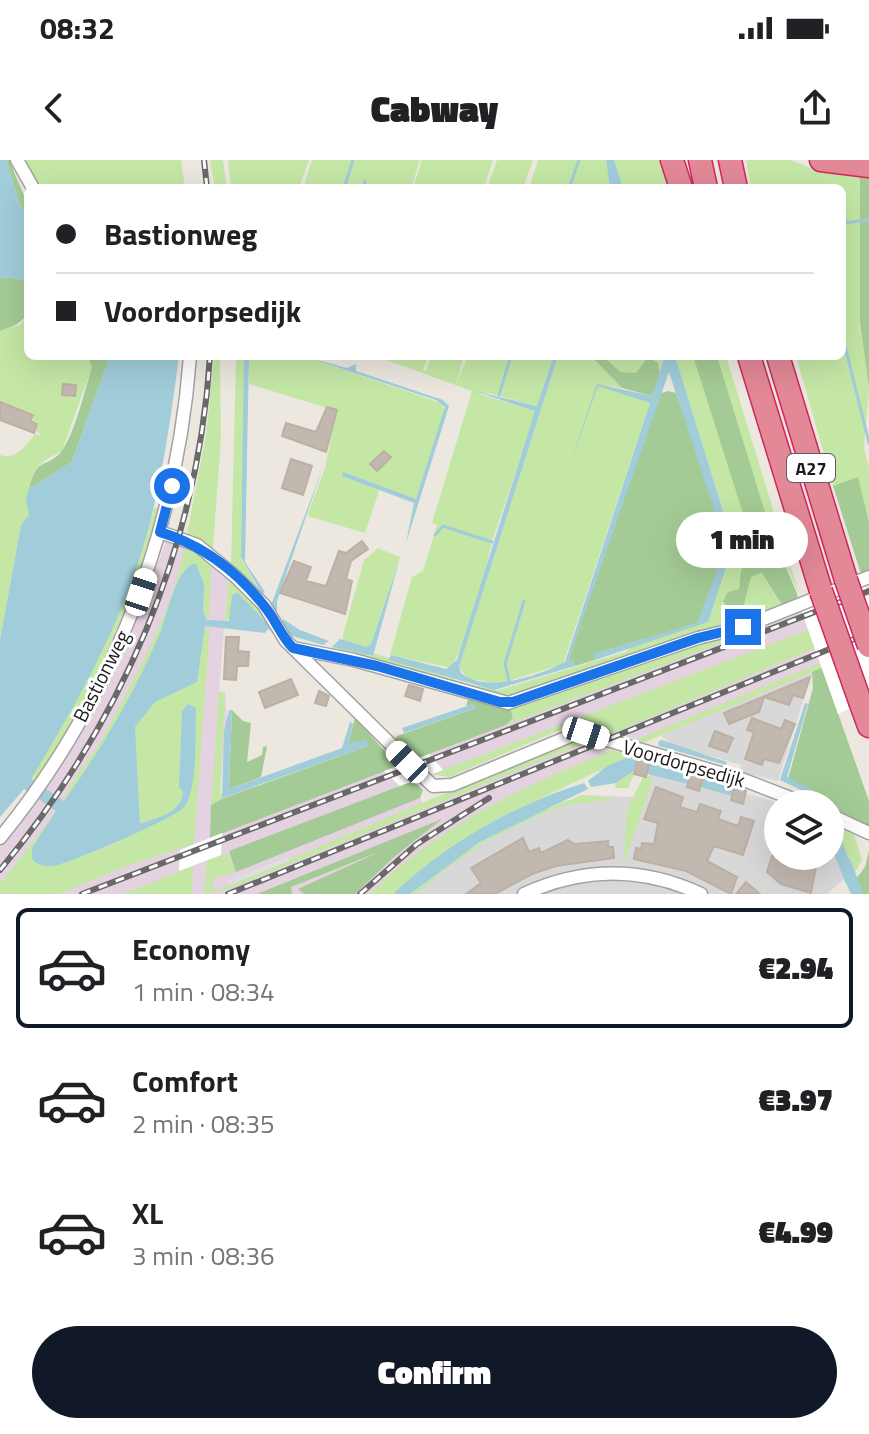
<!DOCTYPE html>
<html lang="en">
<head>
<meta charset="utf-8">
<style>
	:root { --surface:#fff; --page:#f2f2f2; --text:#202124; --muted:#757577; --line:#e0e0e0; --accent:#111827 }
	body { margin:0; font-family:"Titillium Web",sans-serif; background:var(--page); color:var(--text); height:100vh; display:flex; flex-direction:column; font-size:30px; white-space:nowrap }
	* { box-sizing:border-box; margin:0 }
	p { font-size:26px; color:var(--muted) }
	.icon { flex:none; width:44px; height:44px; fill:none; stroke:currentColor; stroke-width:2; stroke-linecap:round; stroke-linejoin:round }
	.map { position:relative; height:734px; overflow:hidden }
	.drawer { display:flex; flex-direction:column; background:var(--surface); flex:1 }
	.drawer>* { flex:none }
	.hud { position:absolute; left:24px; top:24px; width:822px; height:176px; border-radius:12px; box-shadow:0 8px 32px #0002; display:grid; align-content:center; height:176px; padding:0 32px; background:var(--surface) }
	.buttons { position:absolute; left:764px; top:630px; display:grid; gap:16px }
	.buttons a { display:grid; place-items:center; width:80px; height:80px; border-radius:50%; background:var(--surface); box-shadow:0 8px 32px #0002; font-size:40px }
	.end { position:absolute; width:36px; height:36px; margin:-18px; border:10px solid #1a73e8; background:#fff; box-shadow:0 0 0 4px #fff }
	.from { border-radius:50% }
	.bubble { position:absolute; height:56px; border-radius:28px; background:var(--surface); box-shadow:0 8px 32px #0002; font-size:26px; font-weight:800; line-height:56px; text-align:center }
	.car { position:absolute; width:24px; height:48px; margin:-24px -12px; border-radius:10px; box-shadow:0 0 6px 2px #0007; background:linear-gradient(#fff 24%,#345 0 40%,#fff 0 76%,#345 0 86%,#fff 0) }
	.hud b { display:flex; align-items:center; gap:28px; height:76px; font-size:30px }
	.hud b+b { border-top:2px solid var(--line) }
	.hud i { width:20px; height:20px; background:var(--text) }
	ul { padding:14px 0 0; list-style:none }
	li { display:flex; align-items:center; gap:24px; height:120px; margin:0 16px 12px; padding:0 16px; border:4px solid transparent; border-radius:12px }
	li div { flex:1 }
	li b { display:block; font-size:30px }
	li em { font-style:normal; font-weight:800 }
	li.selected { border-color:var(--accent) }
	li>.icon { width:72px; height:72px; stroke-width:1.5 }
	.primary-button { display:flex; gap:16px; margin-top:auto; padding:16px 32px }
	.primary-button a { flex:1; height:92px; border-radius:48px; background:var(--accent); color:#fff; font-size:32px; font-weight:800; line-height:92px; text-align:center }
	.status { display:flex; justify-content:space-between; align-items:center; height:56px; padding:0 40px; background:var(--surface); direction:ltr }
	.status svg { height:22px; fill:currentColor }
	header { display:flex; justify-content:space-between; align-items:center; height:104px; padding:0 32px; background:var(--surface); font-size:36px; font-weight:800 }
	.map>svg:first-child { display:block }
</style>
</head>
<body>
<div class="status"><b>08:32</b><svg viewBox="0 0 49 12"><path d="M0 12V9h3v3zM5 12V6h3v6zM10 12V3h3v9zM15 12V0h3v12zM26 1h20v11H26zM47 4h2v5h-2z"/></svg></div>
<header><svg class="icon" aria-label="back" viewBox="0 0 24 24"><path d="M15 5l-7 7 7 7"/></svg>Cabway<svg class="icon" aria-label="share" viewBox="0 0 24 24"><path d="M12 15V3M7 8l5-5 5 5M5 13v7h14v-7"/></svg></header>
<div class="map">
<svg width="869" height="734" viewBox="0 0 869 734">
	<rect width="100%" height="100%" fill="#ece8e0"/>
	<!-- residential -->
	<path fill="#d9d8d8" d="M812,512L778,621L740,612L741,605L671,584L659,574Z
		M651,609L770,640L778,644V696H830V674L846,717L827,734H410L480,682L582,635L638,637L646,629Z"/>
	<!-- industrial -->
	<path fill="#e5d2e1" d="M166,381L195,391L228,419L219,531L225,532L227,556L220,633L397,606L415,599L399,582L801,450L822,508L643,583L583,560L449,617L431,614L413,621L424,647L583,581L609,596L384,734H0V687L46,629L104,530L145,441Z"/>
	<!-- grass -->
	<path fill="#c4e7a6" d="M22,0H181L185,28H52L44,24L49,28H40Z
		M210,0H223L227,28H215Z
		M228,0H309L299,28H231Z
		M312,0H420L411,28H303Z
		M422,0H493L484,28H413Z
		M497,0H533L523,28H487Z
		M538,0H606L610,28H529Z
		M614,0H661L670,28H623Z
		M746,0H791L815,10L860,15V161L869,229L864,288L869,308V362L858,318L833,326L796,196H842V28H751Z
		M28,154V196H87L92,207L62,291C56,295 49,297 44,301C25,316 30,336 29,356L21,365L0,480V295C16,300 26,286 35,274L42,276L36,270L39,263L32,261L34,254L0,242V171L20,165Z
		M214,196H220L221,278L213,388L187,374L206,275Z
		M236,196H244L245,203L241,398L262,435L231,406Z
		M249,196H303L441,243L445,251L416,339L380,328L365,373L307,356L325,308L337,251L249,224Z
		M375,196H428L423,210L426,211L431,196H464L456,224L468,196H554L538,246L488,233L479,234L536,251L492,382L472,466L558,196H591L622,228L601,225L650,243L563,504L499,524L467,518L459,507L469,473L451,508L390,495L412,417L423,411L437,365L432,363L472,231Z
		M603,196H665L660,216L648,197L636,213L619,212Z
		M675,196H693L761,408L745,406L739,429L723,442L729,450L737,451L744,445L751,417L762,413L784,448L505,539L384,503L382,500L332,491L330,488L334,487L372,496L374,493L471,525L499,530L625,492L721,424L732,380Z
		M717,196H726L799,434L769,365Z
		M154,348H159C130,448 93,535 35,621L30,619C84,533 126,446 154,348Z
		M184,385L211,404L209,459L203,452L204,424L192,404C173,416 168,456 159,476C135,533 101,591 64,641C69,622 91,598 102,579C130,527 178,442 184,385Z
		M378,388L400,397L371,484L366,487L343,481V475L364,400Z
		M228,419L265,453L268,463L236,432L232,435L231,458L225,461Z
		M802,449L803,452L506,565L513,558L509,545Z
		M210,466L194,684L127,706L59,734H0V724L56,651L32,688L35,703L54,706L111,685L183,649L191,627L182,548L179,627L183,632C181,655 158,657 140,664L135,567L155,542L197,522L203,471Z
		M808,470L815,488L611,574L583,566V560L449,617L432,614Z
		M820,503L822,508L640,584L635,580Z
		M219,532H225L220,633L224,638L211,645Z
		M578,577L592,580L229,729L204,734L207,700L228,693L236,712L213,718L214,731Z
		M612,590L641,597L628,628H615L616,623L635,610L637,600L626,598L501,657L444,692L393,734H369C441,666 522,626 612,590Z
		M647,598L663,602L665,606L649,603L646,616L653,618L623,707L627,650L643,617Z
		M582,635L615,638C601,642 579,642 561,647C509,664 457,698 416,734H410C461,690 518,659 582,635Z
		M830,659L854,675L862,700L854,714Z
		M193,706L192,734H123Z"/>
	<!-- forest -->
	<path fill="#a4cb95" d="M6,0H10C14,17 28,37 28,53L20,45Z
		M860,15H869V229L860,161Z
		M0,117L28,120C28,152 34,160 0,171Z
		M87,196H110L72,302L29,329C37,295 45,310 61,292C75,274 85,229 92,207Z
		M591,196H603L620,212L636,213L648,197L658,203L660,216L652,236L622,228Z
		M693,196H717L769,365L797,434L798,441L784,448L762,413L751,417L744,445L737,451L729,450L723,441L728,432L739,429L741,410L745,406L760,407Z
		M668,231L676,233C689,272 729,361 721,399C717,420 705,443 697,463L594,494L595,500L575,506L573,501H568L659,234Z
		M858,317L869,362V411L861,414L833,326Z
		M822,508L869,641V666L830,650V644H822L825,639L788,619L813,528L812,512Z
		M469,536L509,545L513,558L506,565L416,599L395,580L397,576L476,548L473,544L466,546Z
		M232,550L243,561L251,563L247,602L262,595L263,587L267,586L261,617L229,629Z
		M355,558L398,606L210,678L211,645L224,638L368,586L348,584Z
		M413,621L423,630L420,638L236,712L229,691Z
		M442,659L394,697L355,734H304L298,729L381,691L291,727L292,734H257Z
		M869,691V734H862L856,719L865,707Z"/>
	<!-- parking -->
	<path fill="#dfdfdf" d="M287,697L289,701L230,725L228,721Z"/>
	<!-- water -->
	<path fill="#a1ccda" d="M0,0H6L20,45L28,53V120L0,117Z
		M606,0H614L623,28H610Z
		M110,196H179C169,272 158,351 131,423C106,492 69,556 31,619L64,641C101,589 135,533 159,475C168,456 173,416 192,404H196L204,424L203,452L207,460L229,461L232,435L237,432L269,465L282,467L283,459L300,470L329,481L323,485L268,469L265,473L205,466L197,522L155,542L135,567L140,664C158,657 181,654 183,632L179,627L182,551L188,544L196,548C195,573 198,625 185,646C177,658 67,704 54,706C46,707 36,705 32,699V688L56,651L24,629L0,657V480L21,365L29,355L26,339L29,329L72,302Z
		M244,196H249L245,402L265,432L262,434L241,397Z
		M303,196L347,208L356,204V211L443,240L449,246L406,383L414,343L342,316L343,312L416,339L445,247L436,240Z
		M554,196H558L459,507L461,513C487,534 538,516 565,502L650,243L598,226L568,310L597,224L652,236L665,196H675L732,380V390L708,462L595,500L593,494L697,463L721,400L723,377L669,212L568,501L573,500L575,506L494,530L388,500L391,495L446,509L457,500L535,251L474,231L537,246Z
		M323,307L277,441V453L271,445Z
		M400,398L373,496L332,487L340,479L366,487L371,484Z
		M805,543L808,544L787,617L817,632L824,641L780,620Z
		M473,544L476,548L404,573L402,568Z
		M229,550H232L229,629L342,588L350,562L353,564L348,584L366,579L368,586L222,638L224,571Z
		M662,580L727,602L726,605L659,586L658,582Z
		M626,598L637,600L635,610L616,623L591,627L588,621L607,606Z
		M649,603L691,613L688,624L647,614Z
		M703,616L735,625L732,636L700,627Z
		M584,623L588,629L480,682L410,734H393C447,683 514,645 584,623Z
		M830,665L838,671L854,714L846,724L830,683Z"/>
	<!-- pier -->
	<path fill="#fff" d="M861,414L869,439V540L838,554L798,441Z
		M429,594L443,610L400,626L384,611Z
		M222,673L221,695L179,711L180,690Z"/>
	<g fill="none" stroke-linecap="round" stroke-linejoin="round">
		<!-- stream -->
		<path stroke="#a1ccda" stroke-width="3" d="M344,28L353,0
			M363,28L365,21
			M569,28L579,0
			M842,63L869,60
			M842,174L869,283
			M499,235L511,196
			M435,375L443,366L492,382
			M509,521L505,504L524,441"/>
		<!-- canal -->
		<path stroke="#a1ccda" stroke-width="12" d="M845,703L857,734"/>
	</g>
	<!-- building -->
	<path fill="#c1b8b0" stroke="#bdafa3" stroke-width="2" d="M63,224L76,225L75,236L62,235Z
		M0,242L33,255L30,261L37,264L34,273L0,260Z
		M327,247L337,250L326,292L282,276L286,263L316,272Z
		M384,291L391,297L377,311L370,304Z
		M291,299L312,306L303,335L282,328Z
		M362,381L368,389L351,401L346,419L352,421L345,454L280,433L294,401L311,407L306,421L326,426L339,391L346,393Z
		M226,477H239L238,491L249,492L248,506H237L236,520L224,519Z
		M810,517L803,538L793,535L789,545L764,537L759,552L729,564L724,553Z
		M291,519L298,535L265,548L259,532Z
		M409,525L423,529L420,541L405,536Z
		M319,531L329,536L326,546L315,543Z
		M752,558L781,569L785,560L795,564L779,603L764,599L762,605L745,599L754,572L747,570Z
		M715,571L733,578L727,592L709,586Z
		M638,598L649,603L646,617L634,614Z
		M691,614L703,617L699,631L687,627Z
		M656,627L683,637L680,647L697,652L700,644L721,651L718,659L738,666L741,657L754,661L743,695L714,686L707,701L737,717L731,734L686,711L634,699L636,688L641,689L642,683L654,684L658,663L644,659Z
		M735,627L746,631L743,644L731,640Z
		M523,678L529,692L539,688L541,693L568,680L574,684L608,681V687H613L614,698L556,706L532,714L495,734H466L481,723L471,708Z
		M772,696H818L811,733L781,724L767,712Z
		M746,722L760,734H736Z"/>
	<g fill="none" stroke-linecap="round" stroke-linejoin="round">
		<!-- street casing -->
		<g stroke="#a2a2a2" stroke-width="15">
			<path id="street" d="M17,0L33,28
				M160,372L197,385L235,416L264,445L286,481L433,626L452,625L580,572L744,620L806,644
				M293,488L354,500L508,543L698,478L743,467L869,417
				M830,655L869,673
				M0,678C112,541 177,372 190,196
				M524,734C583,707 643,707 701,734"/>
		</g>
		<!-- highway casing -->
		<g stroke="#d0275e" stroke-width="25">
			<path id="highway" d="M672,0L681,28
				M700,0L706,28
				M730,0L736,28
				M821,0L869,6
				M749,196L821,431
				M778,196L846,420
				M861,544L869,566"/>
		</g>
		<!-- street -->
		<use href="#street" stroke="#fff" stroke-width="12"/>
		<!-- highway -->
		<use href="#highway" stroke="#e38897" stroke-width="22"/>
		<!-- rail casing -->
		<g stroke="#696969" stroke-width="6">
			<path id="rail" d="M204,0L207,28
				M0,710C122,563 198,387 210,196
				M82,734L869,431
				M228,734L869,473
				M360,734L417,684L489,638"/>
		</g>
		<!-- rail -->
		<use href="#rail" stroke="#fff" stroke-width="3" stroke-dasharray="9" stroke-linecap="butt"/>
		<!-- highway-bridge casing -->
		<g stroke="#d0275e" stroke-width="25" stroke-linecap="butt">
			<path id="highway-bridge" d="M846,420L869,486
				M821,431L861,544"/>
		</g>
		<!-- highway-bridge -->
		<use href="#highway-bridge" stroke="#e38897" stroke-width="22"/>
	</g>
	<g fill="none" stroke-linecap="round" stroke-linejoin="round">
		<!-- route -->
		<path stroke="#1a73e8" stroke-width="10" d="M172,326L160,372C202,385 238,412 265,447C276,460 281,476 293,488L377,506L500,542H513L698,478L743,467"/>
	</g>
	<g text-anchor="middle" dominant-baseline="central" stroke-width="6" stroke-linejoin="round" paint-order="stroke">
		<!-- shield labels -->
		<rect fill="#fff" stroke="#5f5f5f" stroke-width="2" x="787" y="294" width="48" height="28" rx="6"/>
		<g font-size="18" font-weight="bold" fill="#1b1b1b">
			<text x="811" y="308">A27</text>
		</g>
		<!-- street labels -->
		<g font-size="20" fill="#1b1b1b" stroke="#fff">
			<text transform="translate(101 516) rotate(-63)">Bastionweg</text>
			<text transform="translate(684 603) rotate(16)">Voordorpsedijk</text>
		</g>
	</g>
</svg>
<div class="buttons">
<a><svg class="icon" aria-label="layers" viewBox="0 0 24 24"><path d="M12 4l9 5-9 5-9-5zM3 14l9 5 9-5"/></svg></a>
</div>
<i class="end from" style="left:172px;top:326px"></i>
<i class="end" style="left:743px;top:467px"></i>
<div class="bubble" style="left:676px;top:352px;width:132px">1 min</div>
<i class="car" style="left:141px;top:432px;rotate:18deg"></i>
<i class="car" style="left:586px;top:573px;rotate:108deg"></i>
<i class="car" style="left:407px;top:602px;rotate:315deg"></i>
<div class="hud">
<b><i class="from"></i>Bastionweg</b>
<b><i></i>Voordorpsedijk</b>
</div>
</div>
<section class="drawer">
<ul>
<li class="selected"><svg class="icon" aria-label="car" viewBox="0 0 24 24"><path d="M5 17H2v-5l4-1 3-4h7l3 4 3 1v5h-3M9 17h6M6 11h13"/><circle cx="7" cy="17" r="2"/><circle cx="17" cy="17" r="2"/></svg><div><b>Economy</b><p>1 min · 08:34</p></div><em>€2.94</em></li>
<li><svg class="icon" aria-label="car" viewBox="0 0 24 24"><path d="M5 17H2v-5l4-1 3-4h7l3 4 3 1v5h-3M9 17h6M6 11h13"/><circle cx="7" cy="17" r="2"/><circle cx="17" cy="17" r="2"/></svg><div><b>Comfort</b><p>2 min · 08:35</p></div><em>€3.97</em></li>
<li><svg class="icon" aria-label="car" viewBox="0 0 24 24"><path d="M5 17H2v-5l4-1 3-4h7l3 4 3 1v5h-3M9 17h6M6 11h13"/><circle cx="7" cy="17" r="2"/><circle cx="17" cy="17" r="2"/></svg><div><b>XL</b><p>3 min · 08:36</p></div><em>€4.99</em></li>
</ul>
<div class="primary-button"><a>Confirm</a></div>
</section>
</body>
</html>
